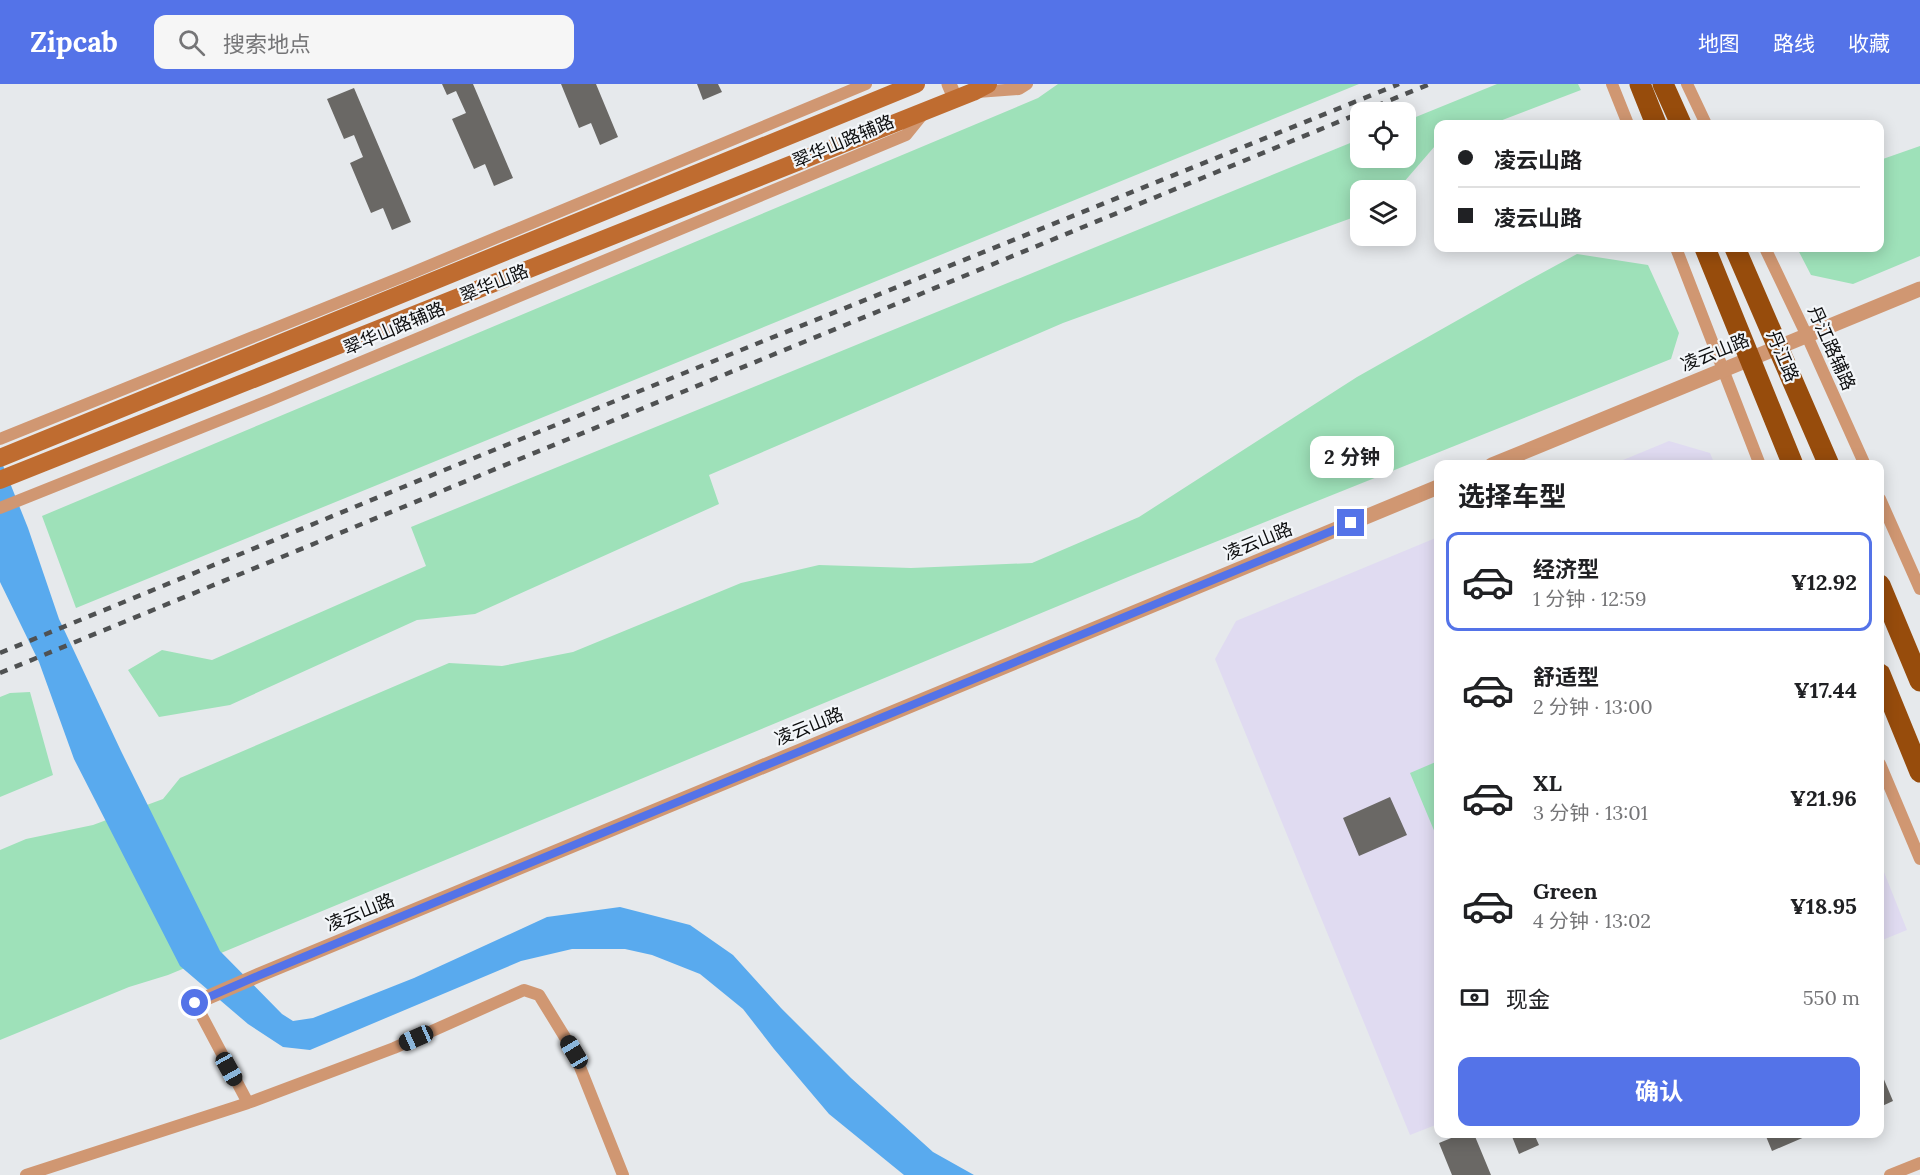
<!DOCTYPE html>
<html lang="zh">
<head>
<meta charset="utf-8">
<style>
	:root { --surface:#fff; --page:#f6f6f6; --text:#202124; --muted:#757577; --line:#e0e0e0; --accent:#5473e8 }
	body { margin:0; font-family:Lora,"Noto Sans SC",serif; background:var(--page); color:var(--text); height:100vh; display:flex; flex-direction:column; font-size:22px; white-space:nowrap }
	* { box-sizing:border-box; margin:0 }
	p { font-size:20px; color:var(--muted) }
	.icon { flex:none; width:33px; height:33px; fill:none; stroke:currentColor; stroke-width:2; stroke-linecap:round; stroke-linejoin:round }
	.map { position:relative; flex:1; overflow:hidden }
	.side { position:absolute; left:1434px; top:376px; width:450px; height:678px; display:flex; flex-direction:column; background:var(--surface); border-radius:12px; box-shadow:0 3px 15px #0003 }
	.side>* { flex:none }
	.top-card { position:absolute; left:1434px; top:36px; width:450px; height:132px; border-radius:12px; box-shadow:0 3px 15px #0003; display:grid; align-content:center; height:132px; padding:0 24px; background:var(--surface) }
	.fabs { position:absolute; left:1350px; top:18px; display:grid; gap:12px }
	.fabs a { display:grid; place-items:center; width:66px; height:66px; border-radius:12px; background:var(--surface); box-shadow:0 3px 15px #0003; font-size:30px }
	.end { position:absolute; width:27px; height:27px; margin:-14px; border:8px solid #5473e8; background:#fff; box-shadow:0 0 0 3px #fff }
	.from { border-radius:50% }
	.bubble { position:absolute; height:42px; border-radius:12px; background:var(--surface); box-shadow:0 3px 15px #0003; font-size:20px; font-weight:700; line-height:42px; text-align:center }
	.car { position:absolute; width:18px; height:36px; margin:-18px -9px; border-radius:8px; box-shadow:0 0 4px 2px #0007; background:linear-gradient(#222 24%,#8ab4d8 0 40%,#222 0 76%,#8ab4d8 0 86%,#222 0) }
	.top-card b { display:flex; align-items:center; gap:21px; height:57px; font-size:22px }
	.top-card b+b { border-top:2px solid var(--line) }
	.top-card i { width:15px; height:15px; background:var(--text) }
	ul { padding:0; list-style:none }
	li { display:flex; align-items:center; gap:18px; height:99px; margin:0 12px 9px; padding:0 12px; border:3px solid transparent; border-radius:12px }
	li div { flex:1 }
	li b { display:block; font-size:22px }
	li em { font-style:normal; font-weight:700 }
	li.selected { border-color:var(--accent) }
	li>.icon { width:54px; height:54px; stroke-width:1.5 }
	h2 { padding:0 24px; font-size:27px; line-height:72px }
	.pay { display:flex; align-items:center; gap:15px; height:66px; padding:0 24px; font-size:22px }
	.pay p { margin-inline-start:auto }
	.cta { display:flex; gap:12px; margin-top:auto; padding:12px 24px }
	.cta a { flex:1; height:69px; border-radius:12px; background:var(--accent); color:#fff; font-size:24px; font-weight:700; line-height:69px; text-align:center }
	header { display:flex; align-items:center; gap:36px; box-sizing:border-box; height:84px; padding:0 30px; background:var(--accent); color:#fff }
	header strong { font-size:28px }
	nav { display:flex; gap:33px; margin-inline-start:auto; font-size:21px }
	.search { width:420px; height:54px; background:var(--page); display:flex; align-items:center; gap:15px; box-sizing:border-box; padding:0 21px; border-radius:12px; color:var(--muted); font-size:22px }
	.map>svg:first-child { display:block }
</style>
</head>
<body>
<header>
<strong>Zipcab</strong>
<div class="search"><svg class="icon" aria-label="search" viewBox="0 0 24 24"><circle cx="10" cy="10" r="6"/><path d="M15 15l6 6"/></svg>搜索地点</div>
<nav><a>地图</a><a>路线</a><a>收藏</a></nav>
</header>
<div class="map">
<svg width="1920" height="1091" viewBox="0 0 1920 1091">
	<rect width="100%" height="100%" fill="#e6e9ec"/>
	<!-- education -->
	<path fill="#e0dbf1" d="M1669,357L1710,369L1715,381H1611Z
		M1438,453V1040L1410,1051L1215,575L1236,537Z
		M1880,778L1907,846L1880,857Z"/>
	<!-- green -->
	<path fill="#9ee1b9" d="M1058,0H1359L76,524L42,432L1038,14Z
		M1497,0H1578L1581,6L1492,40H1438V61L1435,62L1397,106H1360V131L1063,239L709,391L719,420L475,530L417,536L230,621L159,633L128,586L162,566L212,576L426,482L411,443L1360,55V74H1406V37Z
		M1920,62V172L1853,200L1811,191L1797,164H1880V76Z
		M1577,170L1648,181L1679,249L1671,275L1133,491L168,891L129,903L0,956V766L26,755L93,741L163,715L180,694L449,579L502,582L573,568L741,499L819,481L911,484L1032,479L1139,433L1357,293L1520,201Z
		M30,608L53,691L0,713V613L10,609Z
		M1438,677V756L1410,689Z"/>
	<!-- water -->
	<path fill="#59aaee" d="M0,374L28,444L59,535L121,667L220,867L282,930L293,937L313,934L414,894L547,833L620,823L690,841L733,871L781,924L851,994L933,1068L974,1091H904L829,1030L774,965L743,925L700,890L652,871L625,865H572L521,877L310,966L283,963L248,940L180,882L74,675L39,578L0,498Z"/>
	<!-- building -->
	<path fill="#6a6865" d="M442,0H473L513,94L494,102L485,80L474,85L452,35L466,29L456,7L447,11Z
		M561,0H596L618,53L600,61L591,39L579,44Z
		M697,0H718L722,8L703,16Z
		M354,4L411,138L392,146L383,124L371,129L350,79L363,73L354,51L344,55L327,15Z
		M1390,713L1407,751L1359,772L1343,734Z
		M1880,986L1893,1017L1880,1023Z
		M1461,1050H1474L1491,1091H1452L1439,1059Z
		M1511,1050H1534L1539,1061L1519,1070Z
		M1765,1050H1806L1807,1052L1772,1067Z"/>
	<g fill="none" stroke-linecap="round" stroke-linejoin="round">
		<!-- minor -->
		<path stroke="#d09772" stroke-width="12" d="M1612,0L1628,40
			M1687,0L1706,40
			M977,8L1019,5L1027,0
			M1676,164L1760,381
			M1765,164L1807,252L1865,381
			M0,355L402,193L866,0
			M1880,415L1920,505
			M0,424L270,316L906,51L923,30
			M1880,680L1920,775
			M195,919L248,1019
			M26,1091L248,1019L394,964L524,906L539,911L574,968L623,1091
			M1890,1091L1920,1079"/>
		<!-- tertiary -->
		<path stroke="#d09772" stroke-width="15" d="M949,0L955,14
			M1492,381L1920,205
			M195,919L259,891L1438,403"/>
		<!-- secondary -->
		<path stroke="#bf6c30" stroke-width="18" d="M0,374L916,0
			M0,396L973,8L988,0"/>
		<!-- trunk -->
		<path stroke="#974c0c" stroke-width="21" d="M1640,0L1656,40
			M1663,0L1681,40
			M1705,164L1793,381
			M1735,164L1829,381
			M1880,501L1920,597
			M1880,590L1920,688"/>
		<!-- rail -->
		<path stroke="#4f5152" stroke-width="4.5" stroke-dasharray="8 8" stroke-linecap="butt" d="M1361,28L1430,0
			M0,569L442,387L1399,0
			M0,589L1360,29"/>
	</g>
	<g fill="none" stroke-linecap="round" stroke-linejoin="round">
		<!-- route -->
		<path stroke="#5473e8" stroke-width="8" d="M195,919L260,891L1351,439"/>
	</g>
	<g text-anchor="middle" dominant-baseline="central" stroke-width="4.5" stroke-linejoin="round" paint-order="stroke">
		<!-- street labels -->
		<g font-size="18" fill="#0c0d0e" stroke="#f3f6f9">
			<text transform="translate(843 57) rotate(-23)">翠华山路辅路</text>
			<text transform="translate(494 199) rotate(-22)">翠华山路</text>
			<text transform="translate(394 244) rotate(-23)">翠华山路辅路</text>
			<text transform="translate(1832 264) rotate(66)">丹江路辅路</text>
			<text transform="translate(1715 268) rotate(-22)">凌云山路</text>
			<text transform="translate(1783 272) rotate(67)">丹江路</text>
			<text transform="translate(1258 457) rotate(-22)">凌云山路</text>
			<text transform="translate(809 642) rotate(-22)">凌云山路</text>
			<text transform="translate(360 828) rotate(-22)">凌云山路</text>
		</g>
	</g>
</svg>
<div class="fabs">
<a><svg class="icon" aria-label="locate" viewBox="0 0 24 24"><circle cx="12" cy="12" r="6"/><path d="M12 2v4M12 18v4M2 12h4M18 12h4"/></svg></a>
<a><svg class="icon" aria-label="layers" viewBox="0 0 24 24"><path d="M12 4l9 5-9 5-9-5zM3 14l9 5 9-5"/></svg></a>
</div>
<i class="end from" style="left:195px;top:919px"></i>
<i class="end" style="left:1351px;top:439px"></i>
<div class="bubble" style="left:1310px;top:352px;width:84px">2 分钟</div>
<i class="car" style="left:416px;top:954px;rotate:246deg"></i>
<i class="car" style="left:574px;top:968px;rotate:329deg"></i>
<i class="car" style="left:229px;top:985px;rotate:151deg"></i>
<div class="top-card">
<b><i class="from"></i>凌云山路</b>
<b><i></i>凌云山路</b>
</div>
<section class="side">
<h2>选择车型</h2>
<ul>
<li class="selected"><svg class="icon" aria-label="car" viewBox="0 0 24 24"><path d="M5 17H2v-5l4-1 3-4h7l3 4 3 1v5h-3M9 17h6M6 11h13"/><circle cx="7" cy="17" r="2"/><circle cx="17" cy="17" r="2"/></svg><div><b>经济型</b><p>1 分钟 · 12:59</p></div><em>¥12.92</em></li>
<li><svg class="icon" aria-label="car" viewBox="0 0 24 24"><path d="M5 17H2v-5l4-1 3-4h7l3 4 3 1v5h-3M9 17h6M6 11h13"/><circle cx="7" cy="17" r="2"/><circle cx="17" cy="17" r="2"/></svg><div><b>舒适型</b><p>2 分钟 · 13:00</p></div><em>¥17.44</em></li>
<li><svg class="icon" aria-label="car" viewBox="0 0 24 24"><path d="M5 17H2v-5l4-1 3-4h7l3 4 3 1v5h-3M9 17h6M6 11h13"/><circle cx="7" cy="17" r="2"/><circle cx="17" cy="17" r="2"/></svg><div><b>XL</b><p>3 分钟 · 13:01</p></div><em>¥21.96</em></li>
<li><svg class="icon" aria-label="car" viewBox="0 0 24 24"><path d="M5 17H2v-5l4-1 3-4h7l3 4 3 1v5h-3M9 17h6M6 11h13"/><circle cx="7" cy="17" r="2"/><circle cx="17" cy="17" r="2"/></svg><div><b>Green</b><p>4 分钟 · 13:02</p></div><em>¥18.95</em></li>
</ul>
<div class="pay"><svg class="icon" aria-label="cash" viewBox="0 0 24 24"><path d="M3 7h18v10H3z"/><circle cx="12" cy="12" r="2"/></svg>现金<p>550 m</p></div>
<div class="cta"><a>确认</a></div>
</section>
</div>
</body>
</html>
